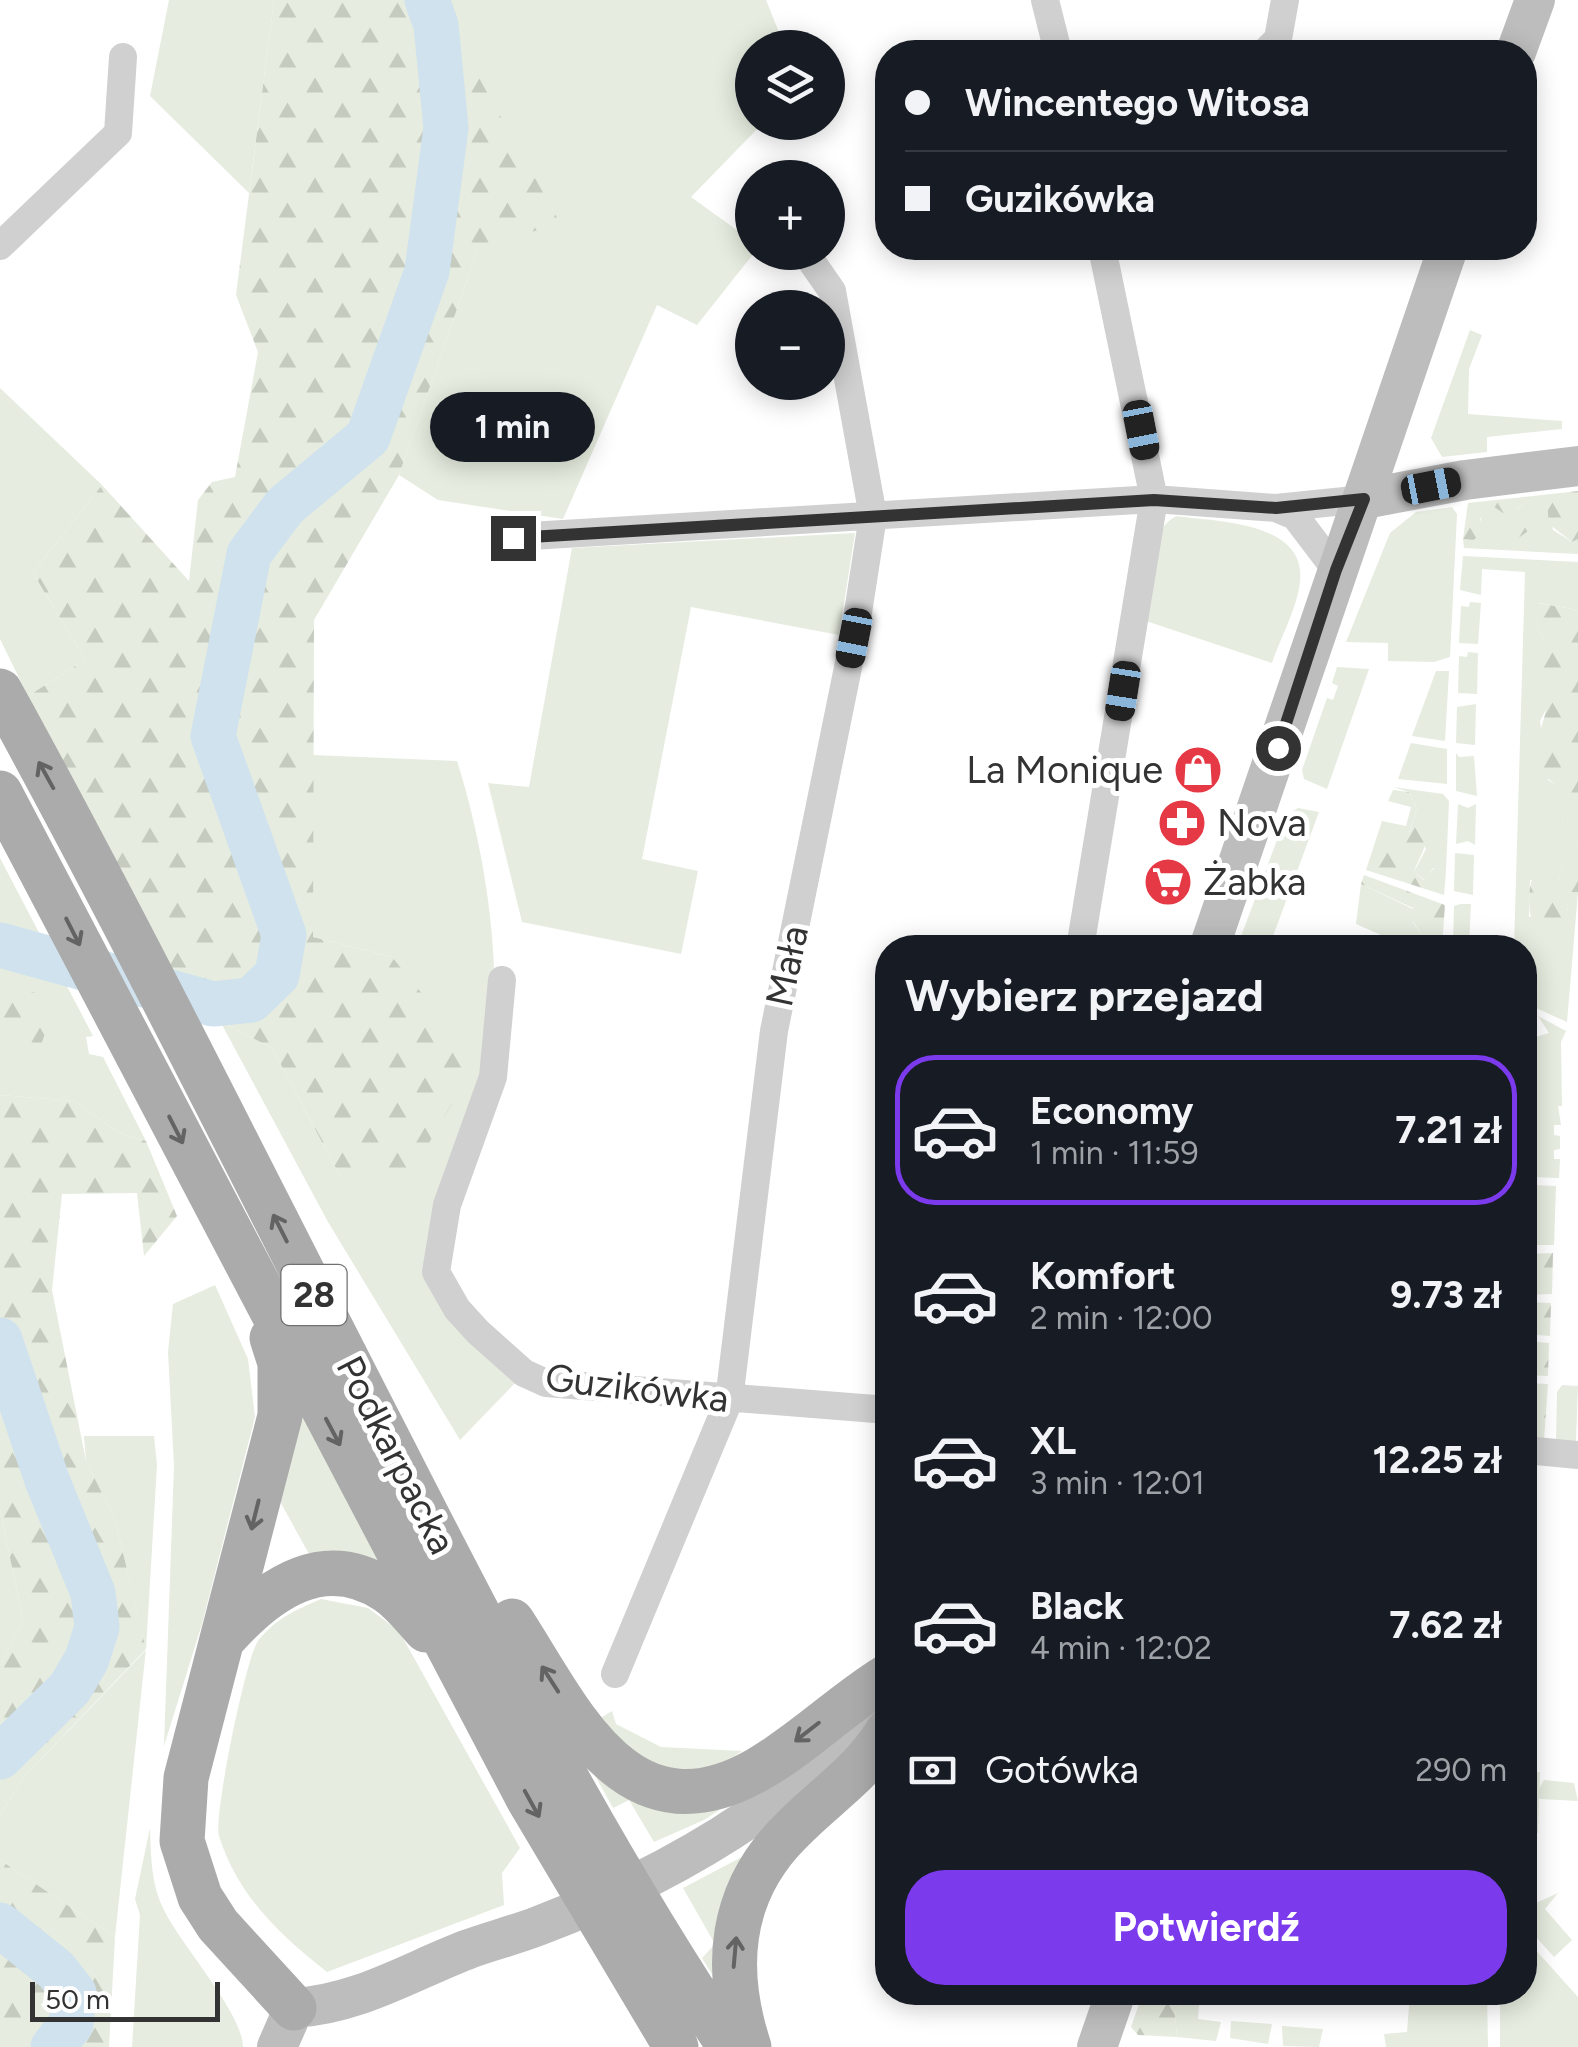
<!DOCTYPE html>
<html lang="pl">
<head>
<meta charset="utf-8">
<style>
	:root { --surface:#171b24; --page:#20242c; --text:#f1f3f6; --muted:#9ea1a6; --line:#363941; --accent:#7c3aed }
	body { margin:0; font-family:Figtree,sans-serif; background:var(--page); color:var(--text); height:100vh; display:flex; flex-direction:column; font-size:38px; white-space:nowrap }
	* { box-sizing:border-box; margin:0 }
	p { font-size:32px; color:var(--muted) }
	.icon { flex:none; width:55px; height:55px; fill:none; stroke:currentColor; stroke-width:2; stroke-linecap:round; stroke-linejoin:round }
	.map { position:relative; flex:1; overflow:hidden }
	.drawer { position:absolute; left:875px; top:935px; width:662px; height:1070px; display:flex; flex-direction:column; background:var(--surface); border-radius:40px; box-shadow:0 5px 25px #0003 }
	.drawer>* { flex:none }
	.guide { position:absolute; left:875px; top:40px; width:662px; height:220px; border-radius:40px; box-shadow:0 5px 25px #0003; display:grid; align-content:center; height:220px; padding:0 30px; background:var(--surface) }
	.buttons { position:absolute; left:735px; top:30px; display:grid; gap:20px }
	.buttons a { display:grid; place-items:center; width:110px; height:110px; border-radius:50%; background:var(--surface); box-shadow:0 5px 25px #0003; font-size:50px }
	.scale { position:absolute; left:30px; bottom:25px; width:190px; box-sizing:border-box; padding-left:10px; border:5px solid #333; border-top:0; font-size:28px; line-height:35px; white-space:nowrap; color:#333; -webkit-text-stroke:8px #fff; paint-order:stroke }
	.end { position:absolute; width:45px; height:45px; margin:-22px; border:12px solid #333; background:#fff; box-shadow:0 0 0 5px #fff }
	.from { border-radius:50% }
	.bubble { position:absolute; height:70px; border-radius:35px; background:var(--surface); box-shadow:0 5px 25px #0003; font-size:32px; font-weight:700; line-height:70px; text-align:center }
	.car { position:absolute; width:30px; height:60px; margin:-30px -15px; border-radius:12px; box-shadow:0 0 8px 2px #0007; background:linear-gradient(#222 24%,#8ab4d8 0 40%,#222 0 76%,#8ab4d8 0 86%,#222 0) }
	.guide b { display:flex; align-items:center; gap:35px; height:95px; font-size:38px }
	.guide b+b { border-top:2px solid var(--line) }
	.guide i { width:25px; height:25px; background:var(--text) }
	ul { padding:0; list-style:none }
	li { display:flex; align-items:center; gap:30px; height:150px; margin:0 20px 15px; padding:0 10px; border:5px solid transparent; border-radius:40px }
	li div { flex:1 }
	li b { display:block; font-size:38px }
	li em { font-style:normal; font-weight:700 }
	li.current { border-color:var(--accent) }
	li>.icon { width:90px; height:90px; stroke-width:1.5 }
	h2 { padding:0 30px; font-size:45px; line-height:120px }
	.pay { display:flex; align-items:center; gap:25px; height:110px; padding:0 30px; font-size:38px }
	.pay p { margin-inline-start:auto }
	.action { display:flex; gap:20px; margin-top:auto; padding:20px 30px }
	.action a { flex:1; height:115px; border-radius:40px; background:var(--accent); color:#fff; font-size:40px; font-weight:700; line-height:115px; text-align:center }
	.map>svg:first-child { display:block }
</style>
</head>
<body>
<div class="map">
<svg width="1578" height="2047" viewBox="0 0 1578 2047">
	<defs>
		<pattern id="forest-firs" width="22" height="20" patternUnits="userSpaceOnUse" patternTransform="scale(2.5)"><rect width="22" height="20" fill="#e6ecdf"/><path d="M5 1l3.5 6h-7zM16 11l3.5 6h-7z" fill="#c6cbc0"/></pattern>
	</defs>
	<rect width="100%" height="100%" fill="#fff"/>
	<!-- green -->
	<path fill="#e6ecdf" d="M169,0H274L249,193L150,96Z
		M441,0H766L785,47L752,48V122L763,123L691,197L752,241L754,253L697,325L657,305L563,519L438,500L399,475L478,249L450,26Z
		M1470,330L1482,335L1469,369L1468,414L1562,421V429L1487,437V452L1442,457L1431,438Z
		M0,388L102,485L33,573L85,660L28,696L0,639Z
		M1525,503H1548L1553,530L1572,542L1578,539V554L1464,548L1463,539L1473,540L1483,514L1494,507L1506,515L1508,530L1515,511Z
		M1452,507L1457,514L1450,657L1434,662L1388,661V643L1346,642L1390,533L1416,512Z
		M1177,516C1216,522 1307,521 1300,582C1297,608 1281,637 1272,663L1143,620C1148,593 1148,527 1177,516Z
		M855,533L839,635L691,607L642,859L698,871L681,954L522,922L488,783L529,787L572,548Z
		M1463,556L1578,562V610L1539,603L1537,626L1545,642L1547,707L1540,721L1548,780L1559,786L1563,821H1578V844L1568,843L1559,880H1530L1529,917L1568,911L1564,893L1578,892L1567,1022L1525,1003V948L1514,947L1525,572L1482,569L1481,595L1460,590Z
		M1470,602L1481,603L1478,644L1459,643L1461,606L1469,607Z
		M1468,652L1478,653L1477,694L1458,693L1459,656L1467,657Z
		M1337,667L1369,669L1327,789L1304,779L1302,770L1327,698L1333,700L1338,686L1332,683Z
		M1436,671H1449L1445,741L1412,736Z
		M1476,704L1475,745L1456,743L1457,707Z
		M1411,743L1447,749V784L1398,779Z
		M1456,753L1459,757L1474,756L1477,796L1456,791Z
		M313,755L457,761C486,852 506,979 487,1073C473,1143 448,1213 428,1281L519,1379L460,1440L328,1222L220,1021L272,1048L340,1176L392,957L313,937Z
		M1393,787L1443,794L1449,801L1446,871L1433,868L1425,880L1414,872L1426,849L1416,830L1409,834L1417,809L1409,792Z
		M1458,804L1468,808L1476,804L1475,845L1468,841L1456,844Z
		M1298,808L1319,812L1269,947H1237L1286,816Z
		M1455,853L1474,855L1473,895L1454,891Z
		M0,858L93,1036L86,1037L89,1054L103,1057L146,1141L119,1133L75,1101L0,1095Z
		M1361,884L1413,909V922L1423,938L1419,947H1408L1356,924Z
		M1461,904H1471L1469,945L1453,942L1454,906Z
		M1538,1016L1566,1031L1561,1042L1562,1106H1558L1561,1125H1554V1135L1560,1136V1149L1554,1150V1159H1560L1559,1178L1532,1177L1533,1155H1525V1040L1549,1033Z
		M1532,1185L1556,1186L1554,1245H1528Z
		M215,1285L248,1359L255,1417L202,1624L164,1746L174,1466L168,1352L173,1304Z
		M1562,1385L1578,1386L1576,1442L1556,1441L1557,1392Z
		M298,1395L399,1589L315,1565L271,1485Z
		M84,1436H154L157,1465L146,1649L115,1937L0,1860V1815L23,1778L146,1650L115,1519L86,1461Z
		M0,1509L23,1621L0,1665Z
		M321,1599L368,1608L399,1631L520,1848L502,1873L504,1905L327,1972C279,1934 238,1896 219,1836C213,1818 246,1657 258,1641C276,1618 296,1610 321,1599Z
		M612,1711L616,1724L661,1747L742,1751C716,1771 671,1777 641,1758C626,1749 612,1732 599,1719Z
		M587,1761L744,1794L704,1820L654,1842L629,1800L613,1808Z
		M1544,1780L1574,1783L1578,1801L1540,1799L1536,1794Z
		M150,1828C151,1857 151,1886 165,1912C182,1946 243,2014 243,2047H132L140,1915L135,1899Z
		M757,1849L718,1984L702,1958L715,1944L683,1888Z
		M1558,1893L1545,1909L1572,1940L1554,1957L1525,1925V1908Z
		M1525,1938L1578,1997V2047H1500V1993L1525,1992Z
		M1181,1993H1200L1198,2019L1221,2022L1216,2041L1177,2037L1175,2013L1181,2006Z
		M1392,1993H1487L1488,2047H1386L1384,2034L1407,2032L1410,1994Z
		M1231,2021L1272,2024L1268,2044L1230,2038Z
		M1282,2026L1323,2029L1319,2047L1283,2046Z"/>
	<!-- forest -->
	<path fill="url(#forest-firs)" d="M274,0H441L450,26L560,223L478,249L399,475L314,620L313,937L392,957L477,1061L412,1172L340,1176L272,1048L220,1021L173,975L28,696L85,660L33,573L102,485L189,581L198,500L212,482L235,477L258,352L236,295Z
		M1578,491V539L1572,542L1549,524L1547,503H1525L1516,510L1531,520L1528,531L1517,539L1505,526L1506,515L1494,507L1480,519L1481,535L1473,540L1463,539L1468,503Z
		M1538,603L1578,610V821H1563L1558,786L1531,766C1532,746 1546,723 1546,704C1546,679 1534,666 1545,642L1537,626Z
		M1393,790L1409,792L1417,809L1409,833L1418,823C1433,843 1421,851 1414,872L1424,880L1434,868L1446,871L1444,895L1366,870L1382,821L1406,826L1411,807L1388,801Z
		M1568,842L1578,844V892L1565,893L1570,926H1534C1528,915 1527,883 1535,874L1559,880Z
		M1364,875L1445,905L1442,947H1419L1423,938L1413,921V908L1361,884Z
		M27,990L48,997L52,1014L36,1059L0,1048V1003Z
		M0,1095L75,1101L119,1133L146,1141L177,1216L144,1256L137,1193L62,1194L52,1290L86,1461L115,1519L146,1649L23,1778L0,1815V1665L23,1621L0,1509Z
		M1553,1253L1552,1294L1525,1295L1528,1254Z
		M1525,1302L1551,1303L1550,1336L1525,1334Z
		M1525,1341L1549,1343L1548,1376L1525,1375Z
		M1525,1383L1548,1384L1544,1440L1525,1437Z
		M1525,1771L1540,1772L1538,1833L1525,1832Z
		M0,1860L115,1937L109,2047H0Z
		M1143,1993H1181V2006L1175,2013L1177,2037L1138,2035L1131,2027Z"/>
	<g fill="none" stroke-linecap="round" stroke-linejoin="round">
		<!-- river -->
		<path stroke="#cfe2ee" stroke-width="45" d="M0,945L213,1004L251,1000L277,975L284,935L213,736L249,554L285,506L368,437L427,271L446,128L436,25L427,0
			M0,1340L47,1480L93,1593L97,1627L87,1659L70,1688L0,1757
			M0,1925L56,1970L74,1993L71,2024L53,2047"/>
		<!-- street -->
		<path stroke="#d0d0d0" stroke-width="28" d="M1045,0L1058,52
			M1265,52L1278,39L1285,0
			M0,246L118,133L123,57
			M1276,508L1295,516L1336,570
			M513,537L1154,499L1276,508L1364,499
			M1080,948L1154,499L1102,248
			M502,980L493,1077L447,1205L436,1272L457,1309L478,1332L524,1373L546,1383L888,1410
			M1525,1450L1578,1455
			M615,1674L729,1400L774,1031L854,638L873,516L832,291L805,252"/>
		<!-- secondary -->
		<path stroke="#bdbdbd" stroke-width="40" d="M1516,52L1535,0
			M1364,499L1465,480L1578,466
			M1209,948L1448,248
			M277,2047L294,2008C358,2004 407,1973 466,1950C490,1941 515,1935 538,1926C669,1876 793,1803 888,1699
			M1097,2047L1116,1992"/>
		<!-- primary -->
		<path stroke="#ababab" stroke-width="45" d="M0,691C137,940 262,1195 392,1447C496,1651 602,1856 730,2047
			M0,793L529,1800L676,2047
			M272,1338L280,1363V1416L186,1778L182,1841L200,1897L218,1925L294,2008
			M512,1621C570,1710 626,1844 757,1770C803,1744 842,1704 888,1676
			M225,1637C268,1589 324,1549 387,1591C402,1601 414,1617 426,1630
			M749,2047C723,1968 729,1892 791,1831C827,1794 860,1776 888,1731"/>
	</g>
	<!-- one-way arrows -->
	<defs><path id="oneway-shaft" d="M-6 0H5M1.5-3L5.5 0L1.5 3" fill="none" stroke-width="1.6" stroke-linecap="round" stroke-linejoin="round" transform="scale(2.5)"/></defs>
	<g stroke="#636363">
		<use href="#oneway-shaft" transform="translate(46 775) rotate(-119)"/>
		<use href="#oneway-shaft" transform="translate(73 932) rotate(63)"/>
		<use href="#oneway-shaft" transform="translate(176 1130) rotate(63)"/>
		<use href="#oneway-shaft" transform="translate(280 1228) rotate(-117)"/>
		<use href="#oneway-shaft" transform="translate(333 1432) rotate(62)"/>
		<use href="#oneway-shaft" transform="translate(255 1515) rotate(104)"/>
		<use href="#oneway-shaft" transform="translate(550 1679) rotate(-123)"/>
		<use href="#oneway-shaft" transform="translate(807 1732) rotate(142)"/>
		<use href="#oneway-shaft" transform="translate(532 1804) rotate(61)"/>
		<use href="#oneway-shaft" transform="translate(735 1952) rotate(-85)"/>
	</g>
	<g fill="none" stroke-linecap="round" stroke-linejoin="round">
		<!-- route -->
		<path stroke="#333" stroke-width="12" d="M513,538L1154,500L1276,508L1364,499L1336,570L1278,748"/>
	</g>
	<!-- icons -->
	<defs>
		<g id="shop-disc" transform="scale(2.5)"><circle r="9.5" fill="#e63946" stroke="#fff"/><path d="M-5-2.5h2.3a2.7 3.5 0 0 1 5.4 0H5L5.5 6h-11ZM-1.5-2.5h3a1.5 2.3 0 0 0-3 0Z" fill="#fff"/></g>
		<g id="pharmacy-disc" transform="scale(2.5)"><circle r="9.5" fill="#e63946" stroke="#fff"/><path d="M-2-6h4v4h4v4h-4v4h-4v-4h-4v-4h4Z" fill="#fff"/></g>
		<g id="supermarket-disc" transform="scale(2.5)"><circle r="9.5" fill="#e63946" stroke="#fff"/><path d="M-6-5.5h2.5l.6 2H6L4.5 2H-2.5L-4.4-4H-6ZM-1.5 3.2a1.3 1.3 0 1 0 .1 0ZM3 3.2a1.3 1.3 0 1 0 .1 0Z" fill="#fff"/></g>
	</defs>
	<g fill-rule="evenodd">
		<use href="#shop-disc" x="1198" y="770"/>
		<use href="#pharmacy-disc" x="1182" y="823"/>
		<use href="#supermarket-disc" x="1168" y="882"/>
	</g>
	<g text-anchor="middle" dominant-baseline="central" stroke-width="10" stroke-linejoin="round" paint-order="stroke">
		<!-- shield labels -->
		<rect fill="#fff" stroke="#707070" stroke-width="2.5" x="281.5" y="1265" width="65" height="60" rx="8"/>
		<g font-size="35" font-weight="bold" fill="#333">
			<text x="314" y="1295">28</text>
		</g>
		<!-- poi labels -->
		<g font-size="38" fill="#333" stroke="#fff" text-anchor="start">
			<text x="1163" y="770" text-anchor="end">La Monique</text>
			<text x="1217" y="823">Nova</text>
			<text x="1203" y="882">Żabka</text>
		</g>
		<!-- street labels -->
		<g font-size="38" fill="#333" stroke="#fff">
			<text transform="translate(787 966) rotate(-78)">Mała</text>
			<text transform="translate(637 1388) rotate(7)">Guzikówka</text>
			<text transform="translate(396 1455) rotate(63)">Podkarpacka</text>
		</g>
	</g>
</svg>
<div class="buttons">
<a><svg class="icon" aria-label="layers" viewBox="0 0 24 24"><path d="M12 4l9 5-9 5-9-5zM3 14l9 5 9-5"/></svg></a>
<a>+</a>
<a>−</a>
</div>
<div class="scale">50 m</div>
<i class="end from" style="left:1278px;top:748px"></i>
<i class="end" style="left:513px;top:538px"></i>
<div class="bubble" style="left:430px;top:392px;width:165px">1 min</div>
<i class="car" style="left:1141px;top:430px;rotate:169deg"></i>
<i class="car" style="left:1431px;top:486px;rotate:79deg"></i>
<i class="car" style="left:854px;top:638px;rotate:191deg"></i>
<i class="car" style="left:1123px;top:691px;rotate:189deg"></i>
<div class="guide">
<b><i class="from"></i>Wincentego Witosa</b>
<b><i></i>Guzikówka</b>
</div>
<section class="drawer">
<h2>Wybierz przejazd</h2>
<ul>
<li class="current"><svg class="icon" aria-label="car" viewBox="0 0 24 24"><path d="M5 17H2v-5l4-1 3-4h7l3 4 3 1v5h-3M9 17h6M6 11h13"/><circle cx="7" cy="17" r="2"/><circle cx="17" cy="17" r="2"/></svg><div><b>Economy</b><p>1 min · 11:59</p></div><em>7.21 zł</em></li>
<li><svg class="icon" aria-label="car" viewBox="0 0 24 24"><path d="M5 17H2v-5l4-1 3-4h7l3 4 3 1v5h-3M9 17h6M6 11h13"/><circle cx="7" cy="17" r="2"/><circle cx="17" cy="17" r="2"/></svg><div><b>Komfort</b><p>2 min · 12:00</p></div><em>9.73 zł</em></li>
<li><svg class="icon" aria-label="car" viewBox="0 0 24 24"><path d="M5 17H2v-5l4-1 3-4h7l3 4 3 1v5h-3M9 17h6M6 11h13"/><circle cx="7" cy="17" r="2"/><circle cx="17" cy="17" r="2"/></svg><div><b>XL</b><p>3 min · 12:01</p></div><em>12.25 zł</em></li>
<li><svg class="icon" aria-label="car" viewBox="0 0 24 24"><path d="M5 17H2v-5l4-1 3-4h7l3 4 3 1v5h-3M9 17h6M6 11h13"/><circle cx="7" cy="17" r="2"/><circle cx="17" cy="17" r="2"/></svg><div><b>Black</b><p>4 min · 12:02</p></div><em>7.62 zł</em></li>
</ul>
<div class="pay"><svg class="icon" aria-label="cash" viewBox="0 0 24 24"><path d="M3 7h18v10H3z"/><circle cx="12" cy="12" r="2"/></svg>Gotówka<p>290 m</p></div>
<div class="action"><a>Potwierdź</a></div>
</section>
</div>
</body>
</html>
